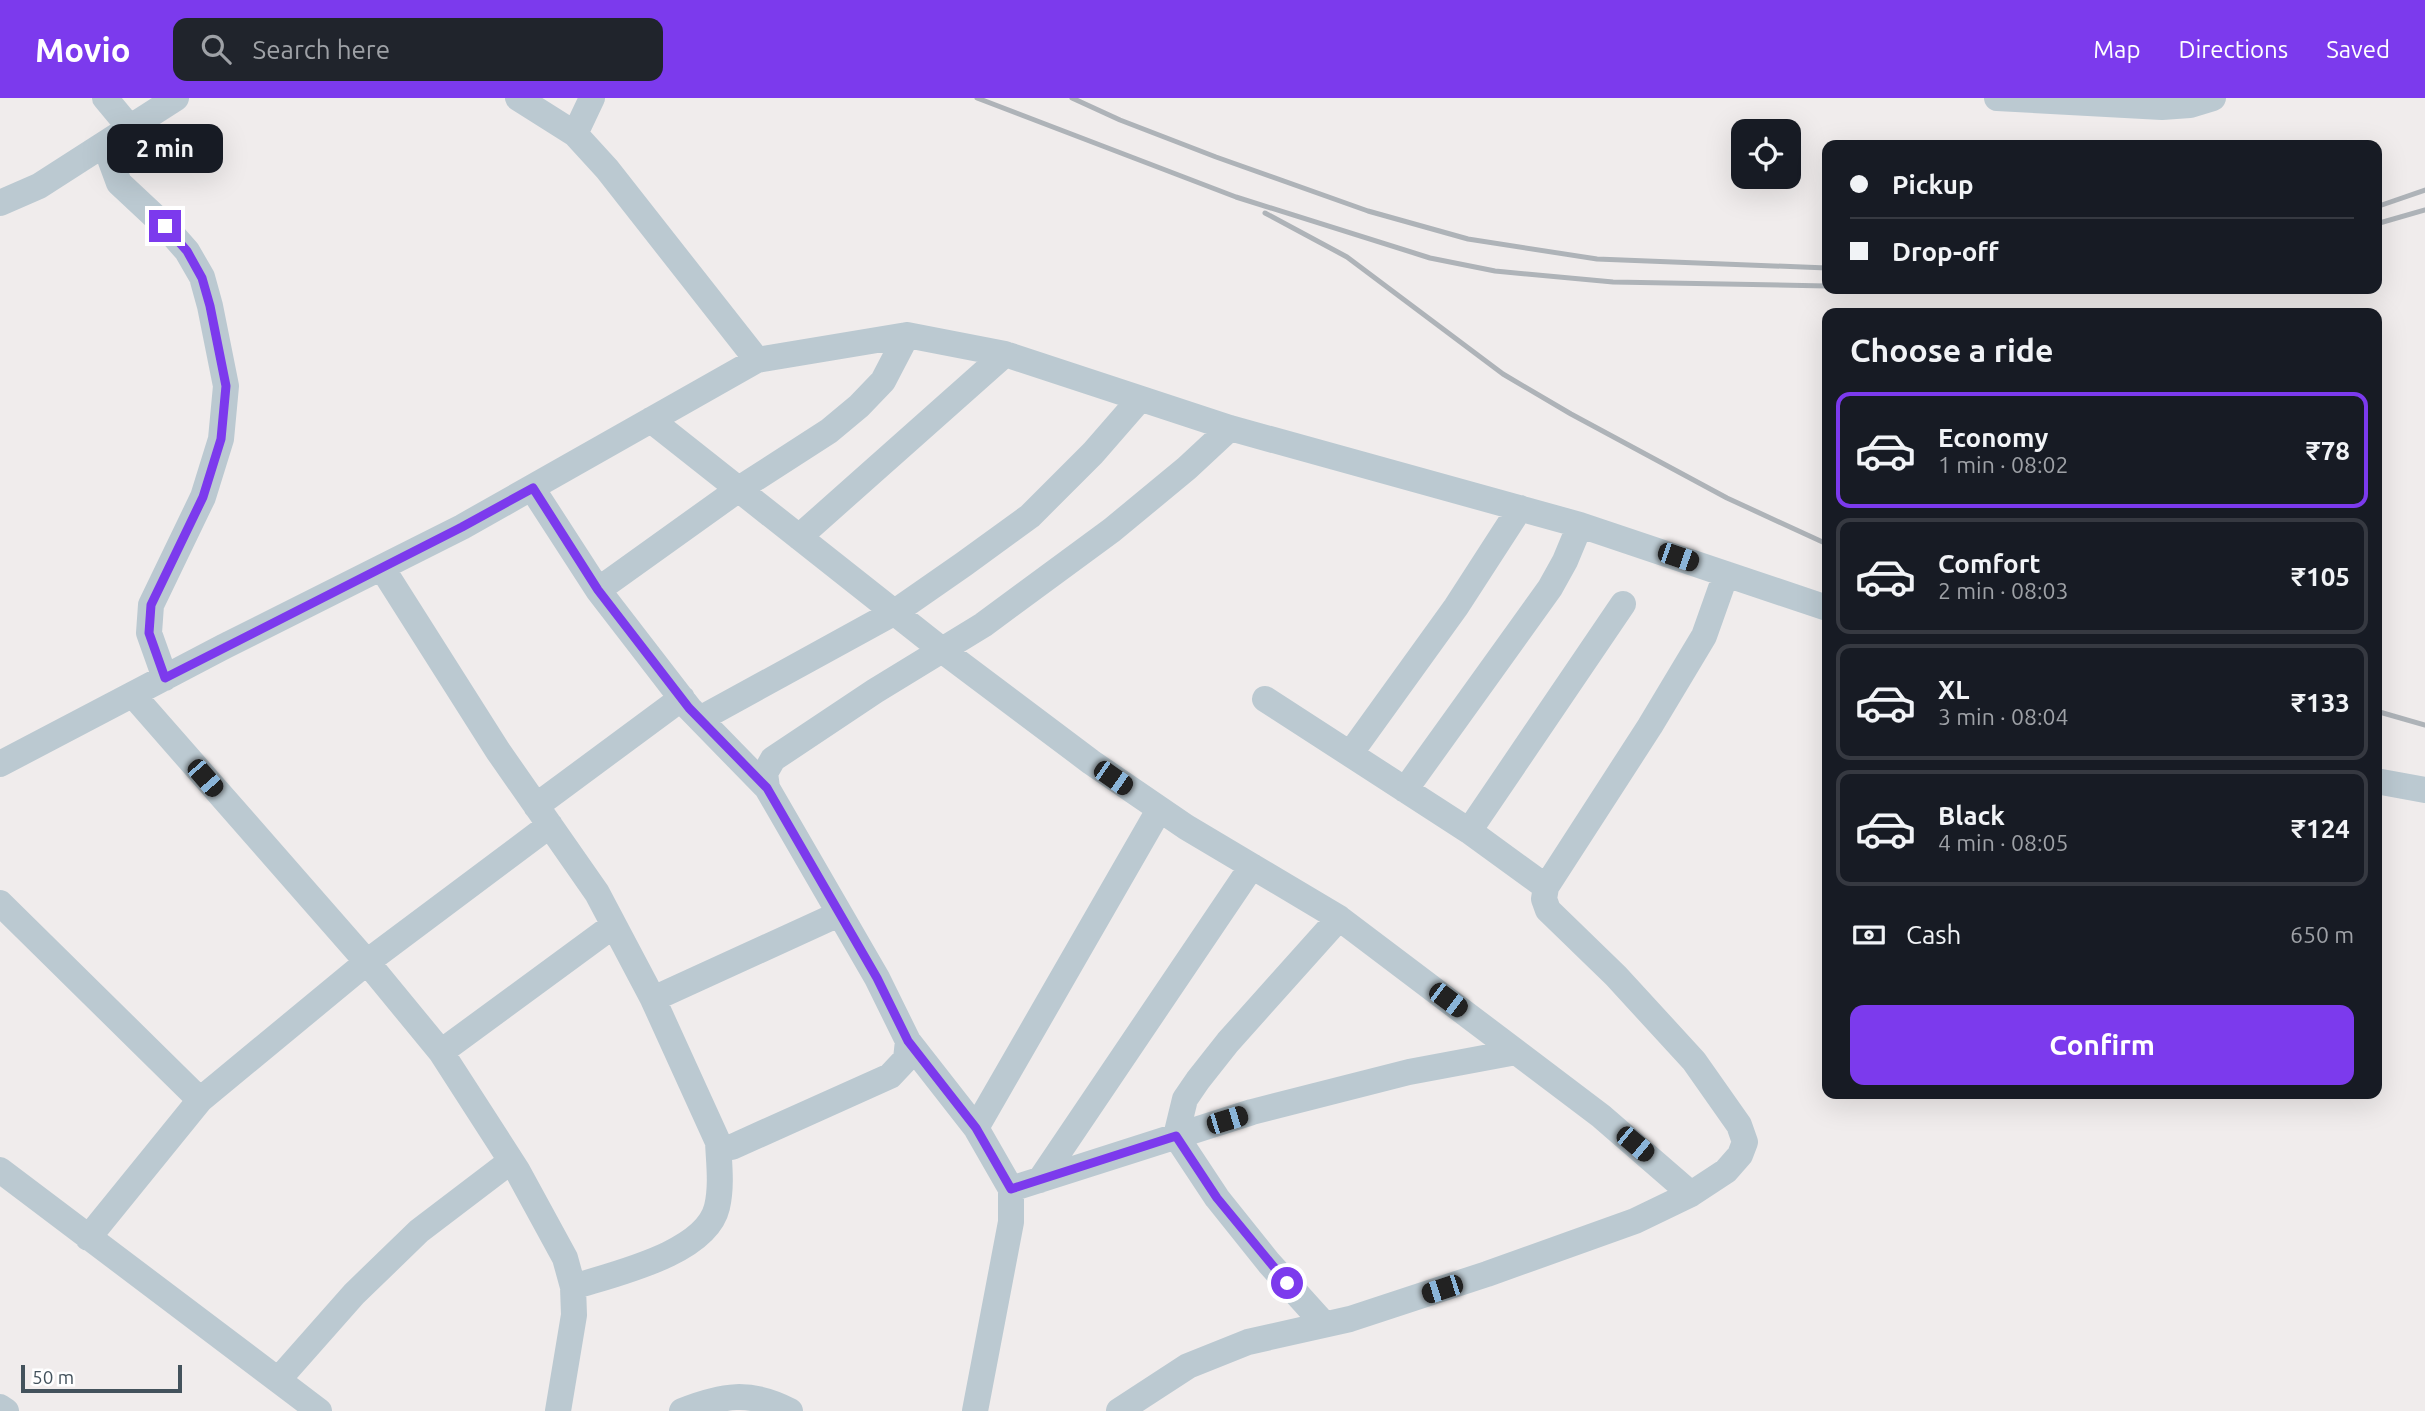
<!DOCTYPE html>
<html lang="en">
<head>
<meta charset="utf-8">
<style>
	:root { --surface:#171b24; --page:#20242c; --text:#f1f3f6; --muted:#9ea1a6; --line:#363941; --accent:#7c3aed }
	body { margin:0; font-family:Ubuntu,sans-serif; background:var(--page); color:var(--text); height:100vh; display:flex; flex-direction:column; font-size:26px; white-space:nowrap }
	* { box-sizing:border-box; margin:0 }
	p { font-size:23px; color:var(--muted) }
	.icon { flex:none; width:38px; height:38px; fill:none; stroke:currentColor; stroke-width:2; stroke-linecap:round; stroke-linejoin:round }
	.map { position:relative; flex:1; overflow:hidden }
	.panel { position:absolute; left:1822px; top:210px; width:560px; height:791px; display:flex; flex-direction:column; background:var(--surface); border-radius:14px; box-shadow:0 7px 28px #0002 }
	.panel>* { flex:none }
	.hud { position:absolute; left:1822px; top:42px; width:560px; height:154px; border-radius:14px; box-shadow:0 7px 28px #0002; display:grid; align-content:center; height:154px; padding:0 28px; background:var(--surface) }
	.tools { position:absolute; left:1731px; top:21px; display:grid; gap:14px }
	.tools a { display:grid; place-items:center; width:70px; height:70px; border-radius:14px; background:var(--surface); box-shadow:0 7px 28px #0002; font-size:35px }
	.scale { position:absolute; left:21px; bottom:18px; width:161px; box-sizing:border-box; padding-left:7px; border:4px solid #43525c; border-top:0; font-size:19px; line-height:24px; white-space:nowrap; color:#43525c; -webkit-text-stroke:5px #fff; paint-order:stroke }
	.end { position:absolute; width:32px; height:32px; margin:-16px; border:9px solid #7c3aed; background:#fff; box-shadow:0 0 0 4px #fff }
	.from { border-radius:50% }
	.bubble { position:absolute; height:49px; border-radius:14px; background:var(--surface); box-shadow:0 7px 28px #0002; font-size:23px; font-weight:700; line-height:49px; text-align:center }
	.car { position:absolute; width:21px; height:42px; margin:-21px -10px; border-radius:9px; box-shadow:0 0 5px 2px #0007; background:linear-gradient(#222 24%,#8ab4d8 0 40%,#222 0 76%,#8ab4d8 0 86%,#222 0) }
	.hud b { display:flex; align-items:center; gap:24px; height:66px; font-size:26px }
	.hud b+b { border-top:2px solid var(--line) }
	.hud i { width:18px; height:18px; background:var(--text) }
	ul { padding:0; list-style:none }
	li { display:flex; align-items:center; gap:21px; height:116px; margin:0 14px 10px; padding:0 14px; border:4px solid var(--line); border-radius:14px }
	li div { flex:1 }
	li b { display:block; font-size:26px }
	li em { font-style:normal; font-weight:700 }
	li.active { border-color:var(--accent) }
	li>.icon { width:63px; height:63px; stroke-width:1.5 }
	h2 { padding:0 28px; font-size:32px; line-height:84px }
	.pay { display:flex; align-items:center; gap:18px; height:77px; padding:0 28px; font-size:26px }
	.pay p { margin-inline-start:auto }
	.button { display:flex; gap:14px; margin-top:auto; padding:14px 28px }
	.button a { flex:1; height:80px; border-radius:14px; background:var(--accent); color:#fff; font-size:28px; font-weight:700; line-height:80px; text-align:center }
	header { display:flex; align-items:center; gap:42px; box-sizing:border-box; height:98px; padding:0 35px; background:var(--accent); color:#fff }
	header strong { font-size:33px }
	nav { display:flex; gap:38px; margin-inline-start:auto; font-size:24px }
	.search { width:490px; height:63px; background:var(--page); display:flex; align-items:center; gap:18px; box-sizing:border-box; padding:0 24px; border-radius:14px; color:var(--muted); font-size:26px }
	.map>svg:first-child { display:block }
</style>
</head>
<body>
<header>
<strong>Movio</strong>
<div class="search"><svg class="icon" aria-label="search" viewBox="0 0 24 24"><circle cx="10" cy="10" r="6"/><path d="M15 15l6 6"/></svg>Search here</div>
<nav><a>Map</a><a>Directions</a><a>Saved</a></nav>
</header>
<div class="map">
<svg width="2425" height="1313" viewBox="0 0 2425 1313">
	<rect width="100%" height="100%" fill="#f0ecec"/>
	<g fill="none" stroke-linecap="round" stroke-linejoin="round">
		<!-- minor -->
		<path stroke="#bbc9d1" stroke-width="26" d="M105,0L130,30
			M518,0L575,36
			M592,0L575,36L607,71L757,262
			M1997,0L2162,9L2190,7L2213,0
			M105,47L119,85L165,128L187,153L202,179L210,208L226,288L221,341L203,399L151,507L149,535L165,580
			M0,105L39,88L176,0
			M651,322L942,552L1091,664L1186,729L1339,820L1601,1018L1691,1096
			M532,390L598,492L689,610L767,690
			M799,439L1005,256
			M382,470L498,653L597,795L653,901L718,1044L724,1049H732L890,978L906,961L908,943L877,880L767,690L765,675L773,661L875,593L983,527L1112,432L1187,370L1230,330
			M598,492L739,391L829,333L859,308L883,283L907,237
			M133,597L367,864L441,954L517,1072L565,1160L573,1189L574,1217L558,1313
			M1265,601L1469,733L1546,789
			M700,621L895,514L964,466L1030,418L1093,355L1140,301
			M1350,656L1456,509L1520,410
			M0,666L223,549L462,429L757,262L907,237L1005,256L1230,330L1580,427L1827,510
			M2376,683L2425,692
			M1405,692L1550,490L1565,463L1580,427
			M536,708L682,600
			M1469,733L1623,506
			M0,805L200,1002
			M653,901L839,816
			M908,943L976,1030L1011,1091V1124L975,1313
			M441,954L614,827
			M976,1030L1159,712
			M0,1072L319,1313
			M1040,1082L1252,768
			M1011,1091L1252,1014L1409,974L1516,954
			M88,1140L200,1002L367,864L550,727
			M573,1189C613,1176 706,1156 717,1109C722,1088 719,1065 718,1044
			M1324,1226L1269,1165L1217,1100L1176,1038L1185,1001L1198,982L1228,944L1339,820
			M278,1282L354,1196L419,1133L511,1063
			M0,1309L6,1313
			M682,1313C722,1297 750,1292 790,1313
			M1119,1313L1188,1268L1248,1244L1350,1221L1487,1176L1635,1123L1691,1096L1726,1073L1740,1057L1745,1044L1739,1027L1694,963L1616,878L1548,812L1544,801L1546,789L1650,628L1704,538L1726,476"/>
		<!-- rail -->
		<path stroke="#aeb3b8" stroke-width="5" d="M977,0L1236,99L1430,160L1495,173L1613,184L1827,188
			M1072,0L1120,22L1216,59L1368,113L1468,141L1597,161L1827,170
			M2376,109L2425,92
			M1265,115L1347,159L1503,276L1571,316L1727,400L1827,446
			M2376,126L2425,112
			M2376,613L2425,627"/>
	</g>
	<g fill="none" stroke-linecap="round" stroke-linejoin="round">
		<!-- route -->
		<path stroke="#7c3aed" stroke-width="9" d="M165,128L187,153L202,180L210,208L226,288L221,341L203,399L151,507L149,535L165,580L462,429L533,390L598,492L689,610L767,690L877,880L908,943L976,1030L1011,1091L1176,1038L1217,1100L1287,1185"/>
	</g>
</svg>
<div class="tools">
<a><svg class="icon" aria-label="locate" viewBox="0 0 24 24"><circle cx="12" cy="12" r="6"/><path d="M12 2v4M12 18v4M2 12h4M18 12h4"/></svg></a>
</div>
<div class="scale">50 m</div>
<i class="end from" style="left:1287px;top:1185px"></i>
<i class="end" style="left:165px;top:128px"></i>
<div class="bubble" style="left:107px;top:26px;width:116px">2 min</div>
<i class="car" style="left:1678px;top:459px;rotate:109deg"></i>
<i class="car" style="left:205px;top:680px;rotate:139deg"></i>
<i class="car" style="left:1113px;top:680px;rotate:125deg"></i>
<i class="car" style="left:1448px;top:902px;rotate:127deg"></i>
<i class="car" style="left:1227px;top:1022px;rotate:73deg"></i>
<i class="car" style="left:1635px;top:1046px;rotate:130deg"></i>
<i class="car" style="left:1442px;top:1191px;rotate:252deg"></i>
<div class="hud">
<b><i class="from"></i>Pickup</b>
<b><i></i>Drop-off</b>
</div>
<section class="panel">
<h2>Choose a ride</h2>
<ul>
<li class="active"><svg class="icon" aria-label="car" viewBox="0 0 24 24"><path d="M5 17H2v-5l4-1 3-4h7l3 4 3 1v5h-3M9 17h6M6 11h13"/><circle cx="7" cy="17" r="2"/><circle cx="17" cy="17" r="2"/></svg><div><b>Economy</b><p>1 min · 08:02</p></div><em>₹78</em></li>
<li><svg class="icon" aria-label="car" viewBox="0 0 24 24"><path d="M5 17H2v-5l4-1 3-4h7l3 4 3 1v5h-3M9 17h6M6 11h13"/><circle cx="7" cy="17" r="2"/><circle cx="17" cy="17" r="2"/></svg><div><b>Comfort</b><p>2 min · 08:03</p></div><em>₹105</em></li>
<li><svg class="icon" aria-label="car" viewBox="0 0 24 24"><path d="M5 17H2v-5l4-1 3-4h7l3 4 3 1v5h-3M9 17h6M6 11h13"/><circle cx="7" cy="17" r="2"/><circle cx="17" cy="17" r="2"/></svg><div><b>XL</b><p>3 min · 08:04</p></div><em>₹133</em></li>
<li><svg class="icon" aria-label="car" viewBox="0 0 24 24"><path d="M5 17H2v-5l4-1 3-4h7l3 4 3 1v5h-3M9 17h6M6 11h13"/><circle cx="7" cy="17" r="2"/><circle cx="17" cy="17" r="2"/></svg><div><b>Black</b><p>4 min · 08:05</p></div><em>₹124</em></li>
</ul>
<div class="pay"><svg class="icon" aria-label="cash" viewBox="0 0 24 24"><path d="M3 7h18v10H3z"/><circle cx="12" cy="12" r="2"/></svg>Cash<p>650 m</p></div>
<div class="button"><a>Confirm</a></div>
</section>
</div>
</body>
</html>
